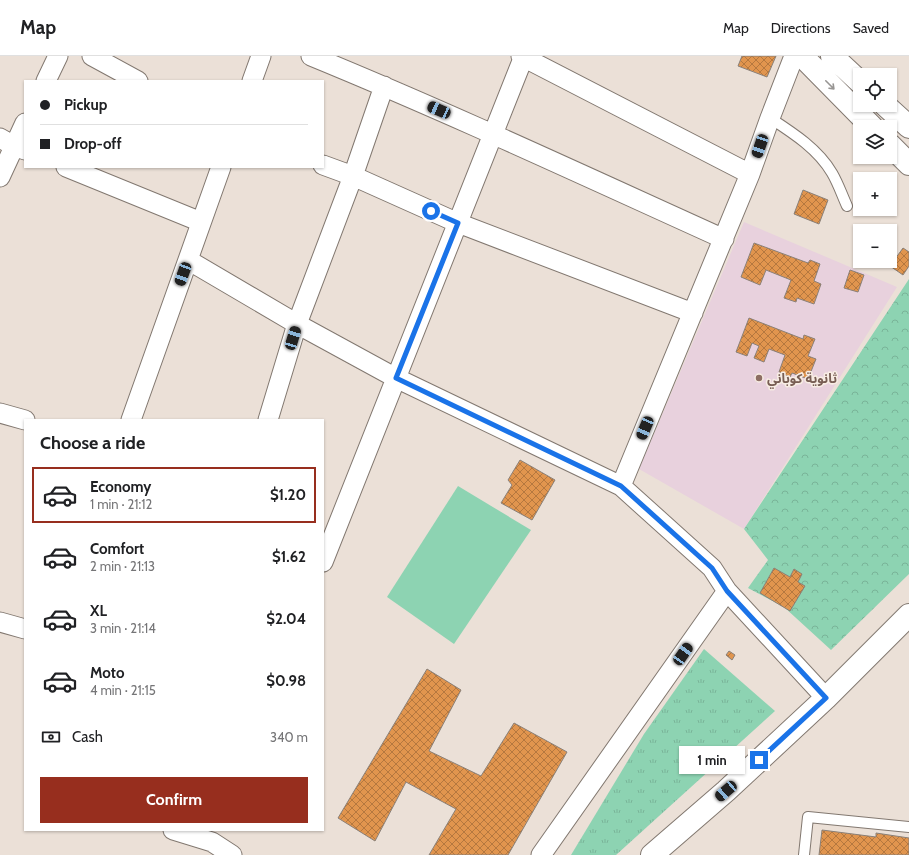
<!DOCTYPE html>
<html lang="en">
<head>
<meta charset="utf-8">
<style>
	:root { --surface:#fff; --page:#f2f2f2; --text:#202124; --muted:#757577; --line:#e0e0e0; --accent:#972e1e }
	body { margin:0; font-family:Cabin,"Noto Sans Arabic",sans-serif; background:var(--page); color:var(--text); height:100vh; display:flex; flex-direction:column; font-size:15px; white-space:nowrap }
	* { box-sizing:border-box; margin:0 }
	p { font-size:13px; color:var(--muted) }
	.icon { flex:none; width:22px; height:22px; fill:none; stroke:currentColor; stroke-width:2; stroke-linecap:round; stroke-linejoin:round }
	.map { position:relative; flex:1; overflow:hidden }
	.sheet { position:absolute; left:24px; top:363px; width:300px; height:412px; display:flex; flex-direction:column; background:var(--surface); border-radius:0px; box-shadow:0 1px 3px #0004 }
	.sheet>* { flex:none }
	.banner { position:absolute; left:24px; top:24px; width:300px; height:88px; border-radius:0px; box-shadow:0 1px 3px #0004; display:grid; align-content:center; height:88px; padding:0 16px; background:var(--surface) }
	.buttons { position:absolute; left:853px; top:12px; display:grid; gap:8px }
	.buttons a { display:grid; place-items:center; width:44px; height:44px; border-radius:0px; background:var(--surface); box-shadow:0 1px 3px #0004; font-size:20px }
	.end { position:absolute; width:18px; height:18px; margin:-9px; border:5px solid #1a73e8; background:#fff; box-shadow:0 0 0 2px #fff }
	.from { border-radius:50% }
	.bubble { position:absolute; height:28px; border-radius:0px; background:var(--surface); box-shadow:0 1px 3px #0004; font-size:13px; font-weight:800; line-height:28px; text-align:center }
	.car { position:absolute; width:12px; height:24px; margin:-12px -6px; border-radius:5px; box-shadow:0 0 3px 1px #0007; background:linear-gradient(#222 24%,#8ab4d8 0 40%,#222 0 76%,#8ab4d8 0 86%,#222 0) }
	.banner b { display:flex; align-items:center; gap:14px; height:38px; font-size:15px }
	.banner b+b { border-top:1px solid var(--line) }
	.banner i { width:10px; height:10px; background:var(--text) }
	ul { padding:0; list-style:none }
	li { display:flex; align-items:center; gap:12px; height:56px; margin:0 8px 6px; padding:0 8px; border:2px solid transparent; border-radius:0px }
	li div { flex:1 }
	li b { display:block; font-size:15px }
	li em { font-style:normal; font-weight:800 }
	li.current { border-color:var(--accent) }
	li>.icon { width:36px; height:36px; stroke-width:1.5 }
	h2 { padding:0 16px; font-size:18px; line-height:48px }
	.pay { display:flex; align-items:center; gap:10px; height:44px; padding:0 16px; font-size:15px }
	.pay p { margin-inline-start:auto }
	.primary-button { display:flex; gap:8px; margin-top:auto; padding:8px 16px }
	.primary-button a { flex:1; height:46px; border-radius:0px; background:var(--accent); color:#fff; font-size:16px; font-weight:800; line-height:46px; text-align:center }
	header { display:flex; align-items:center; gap:24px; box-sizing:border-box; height:56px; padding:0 20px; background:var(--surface); border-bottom:1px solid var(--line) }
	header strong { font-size:19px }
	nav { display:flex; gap:22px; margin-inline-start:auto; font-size:14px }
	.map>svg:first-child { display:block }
</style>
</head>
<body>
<header>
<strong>Map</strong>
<nav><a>Map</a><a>Directions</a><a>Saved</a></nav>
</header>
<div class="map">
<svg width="909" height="799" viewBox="0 0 909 799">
	<defs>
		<pattern id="grass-tufts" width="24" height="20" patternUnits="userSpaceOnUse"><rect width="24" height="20" fill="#8dd3b2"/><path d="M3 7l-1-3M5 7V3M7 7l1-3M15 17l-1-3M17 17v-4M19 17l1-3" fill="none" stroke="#79b498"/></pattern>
		<pattern id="forest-crowns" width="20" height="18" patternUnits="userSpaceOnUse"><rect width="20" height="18" fill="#8dd3b2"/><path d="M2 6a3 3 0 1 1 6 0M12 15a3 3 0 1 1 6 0" fill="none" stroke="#79b498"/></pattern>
		<pattern id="building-cross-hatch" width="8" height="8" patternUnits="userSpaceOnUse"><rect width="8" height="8" fill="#e1954e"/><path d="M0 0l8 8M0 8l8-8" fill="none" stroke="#b5783f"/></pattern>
	</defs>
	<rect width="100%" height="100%" fill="#ebe0d7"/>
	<!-- education -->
	<path fill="#e8d1dd" d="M744,166L897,231L744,473L639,413Z"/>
	<!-- grass -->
	<path fill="url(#grass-tufts)" d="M704,593L775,655L616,799H571L644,678Z"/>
	<!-- forest -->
	<path fill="url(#forest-crowns)" d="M909,223V518L831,594L784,551L748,532L768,504L744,473Z"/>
	<!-- pitch -->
	<path fill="#8dd3b2" d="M458,430L531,474L454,588L387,541Z"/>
	<!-- building -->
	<path fill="url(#building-cross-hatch)" stroke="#8a8078" d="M742,0H776L767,21L738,10Z
		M803,134L828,144L819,168L794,158Z
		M754,187L808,207L810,204L820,208L814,225L821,228L814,248L797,242L796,246L784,242L791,224L766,214L760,229L741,221Z
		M903,192L909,196V210L903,219L890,210Z
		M850,214L864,219L858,236L844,232Z
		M749,262L803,283L804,279L815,283L808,300L816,303L808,323L792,317L790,321L779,316L785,299L769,293L764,306L754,302L759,290L752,287L747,300L736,296Z
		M520,404L555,424L532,464L501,447L512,429L508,424Z
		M774,512L790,521L794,513L802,518L798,526L805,530L790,555L760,537Z
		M729,595L735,599L732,604L726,599Z
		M427,613L461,634L429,695L481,720L514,667L567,696L508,799H429L456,753L406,726L375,785L338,762Z
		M822,774L876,781V777L909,782V799H819Z"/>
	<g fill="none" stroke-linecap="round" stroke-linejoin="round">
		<!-- service casing -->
		<g stroke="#827870" stroke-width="12">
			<path id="service" d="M770,62C793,77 818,93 832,117C838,127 842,139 847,150
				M804,799L808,761L909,771"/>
		</g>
		<!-- minor casing -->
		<g stroke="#827870" stroke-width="21">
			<path id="minor" d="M92,0L138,25
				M311,0C450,57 587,121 724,183
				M521,0L750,118
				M46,25L58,0
				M252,25L261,0
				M0,82L14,90L25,94
				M323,109L353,120L458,167L693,257
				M66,111L201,166
				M0,121L25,67
				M188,204L297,268L396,322L621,430L712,512L727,535L541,799
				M0,357L25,364
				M131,364L221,111
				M268,364L297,268L353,120L384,30
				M621,430L750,118L770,62L794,0
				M323,506L524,0
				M727,535L826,642
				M0,566L25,573
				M173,774L212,786L232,799"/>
		</g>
		<!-- secondary casing -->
		<g stroke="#827870" stroke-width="24">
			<path id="secondary" d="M652,799L726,735L826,642L909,559"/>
		</g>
		<!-- primary casing -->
		<g stroke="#827870" stroke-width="24">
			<path id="primary" d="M805,0L807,5L872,71
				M832,0L860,26
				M885,49L909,71
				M890,89L909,108"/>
		</g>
		<!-- service -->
		<use href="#service" stroke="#fff" stroke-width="10"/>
		<!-- minor -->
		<use href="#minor" stroke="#fff" stroke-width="19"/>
		<!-- secondary -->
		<use href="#secondary" stroke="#fff" stroke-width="22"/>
		<!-- primary -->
		<use href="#primary" stroke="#fff" stroke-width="22"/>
	</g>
	<!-- one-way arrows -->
	<defs><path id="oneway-shaft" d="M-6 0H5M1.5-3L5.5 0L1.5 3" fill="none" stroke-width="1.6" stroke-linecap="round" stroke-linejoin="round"/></defs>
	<use stroke="#979593" href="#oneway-shaft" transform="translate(830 29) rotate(45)"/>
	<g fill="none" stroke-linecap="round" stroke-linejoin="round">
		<!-- route -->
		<path stroke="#1a73e8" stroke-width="5" d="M431,155L458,167L396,322L621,430L712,512L727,535L826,642L759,704"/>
	</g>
	<!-- markers -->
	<circle fill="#8d6e63" stroke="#f8ede4" stroke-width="1.5" cx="759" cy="322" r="4"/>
	<g text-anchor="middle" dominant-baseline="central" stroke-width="3" stroke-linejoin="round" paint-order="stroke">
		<!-- education labels -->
		<g font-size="13" font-weight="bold" fill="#785e54" stroke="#f8ede4" text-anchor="start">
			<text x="767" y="322">ثانوية كوباني</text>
		</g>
	</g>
</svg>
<div class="buttons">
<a><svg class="icon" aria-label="locate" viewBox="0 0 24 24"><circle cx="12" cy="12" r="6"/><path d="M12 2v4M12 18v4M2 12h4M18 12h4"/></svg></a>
<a><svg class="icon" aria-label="layers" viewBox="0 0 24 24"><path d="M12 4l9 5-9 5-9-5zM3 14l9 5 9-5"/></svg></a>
<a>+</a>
<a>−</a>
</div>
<i class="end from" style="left:431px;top:155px"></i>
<i class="end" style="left:759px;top:704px"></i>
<div class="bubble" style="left:679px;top:690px;width:66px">1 min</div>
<i class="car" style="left:439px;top:54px;rotate:294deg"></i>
<i class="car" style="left:760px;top:90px;rotate:199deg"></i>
<i class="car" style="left:183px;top:218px;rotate:200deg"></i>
<i class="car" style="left:293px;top:282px;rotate:17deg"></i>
<i class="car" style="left:645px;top:372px;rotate:203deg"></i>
<i class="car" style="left:683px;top:598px;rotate:35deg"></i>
<i class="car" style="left:726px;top:735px;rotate:229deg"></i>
<div class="banner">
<b><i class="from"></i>Pickup</b>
<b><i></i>Drop-off</b>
</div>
<section class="sheet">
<h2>Choose a ride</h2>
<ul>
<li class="current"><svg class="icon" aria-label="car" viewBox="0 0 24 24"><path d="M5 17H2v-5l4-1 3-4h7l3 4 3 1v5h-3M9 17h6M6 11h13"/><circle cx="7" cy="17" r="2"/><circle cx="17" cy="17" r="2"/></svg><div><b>Economy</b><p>1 min · 21:12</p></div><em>$1.20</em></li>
<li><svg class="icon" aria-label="car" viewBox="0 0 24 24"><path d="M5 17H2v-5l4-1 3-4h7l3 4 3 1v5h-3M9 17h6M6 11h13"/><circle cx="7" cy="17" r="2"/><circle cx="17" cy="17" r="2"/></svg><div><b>Comfort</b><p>2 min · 21:13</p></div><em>$1.62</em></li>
<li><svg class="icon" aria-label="car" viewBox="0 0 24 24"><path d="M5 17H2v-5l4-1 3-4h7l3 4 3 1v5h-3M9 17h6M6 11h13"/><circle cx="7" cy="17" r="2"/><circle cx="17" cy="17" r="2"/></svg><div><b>XL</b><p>3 min · 21:14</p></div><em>$2.04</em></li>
<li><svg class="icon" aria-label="car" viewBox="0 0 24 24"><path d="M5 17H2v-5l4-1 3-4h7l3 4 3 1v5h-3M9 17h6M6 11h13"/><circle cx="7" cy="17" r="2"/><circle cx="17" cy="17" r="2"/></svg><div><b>Moto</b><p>4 min · 21:15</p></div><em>$0.98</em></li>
</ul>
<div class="pay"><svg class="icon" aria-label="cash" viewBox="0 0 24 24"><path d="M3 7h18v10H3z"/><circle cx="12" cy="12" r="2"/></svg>Cash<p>340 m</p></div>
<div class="primary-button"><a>Confirm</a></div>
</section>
</div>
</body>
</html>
